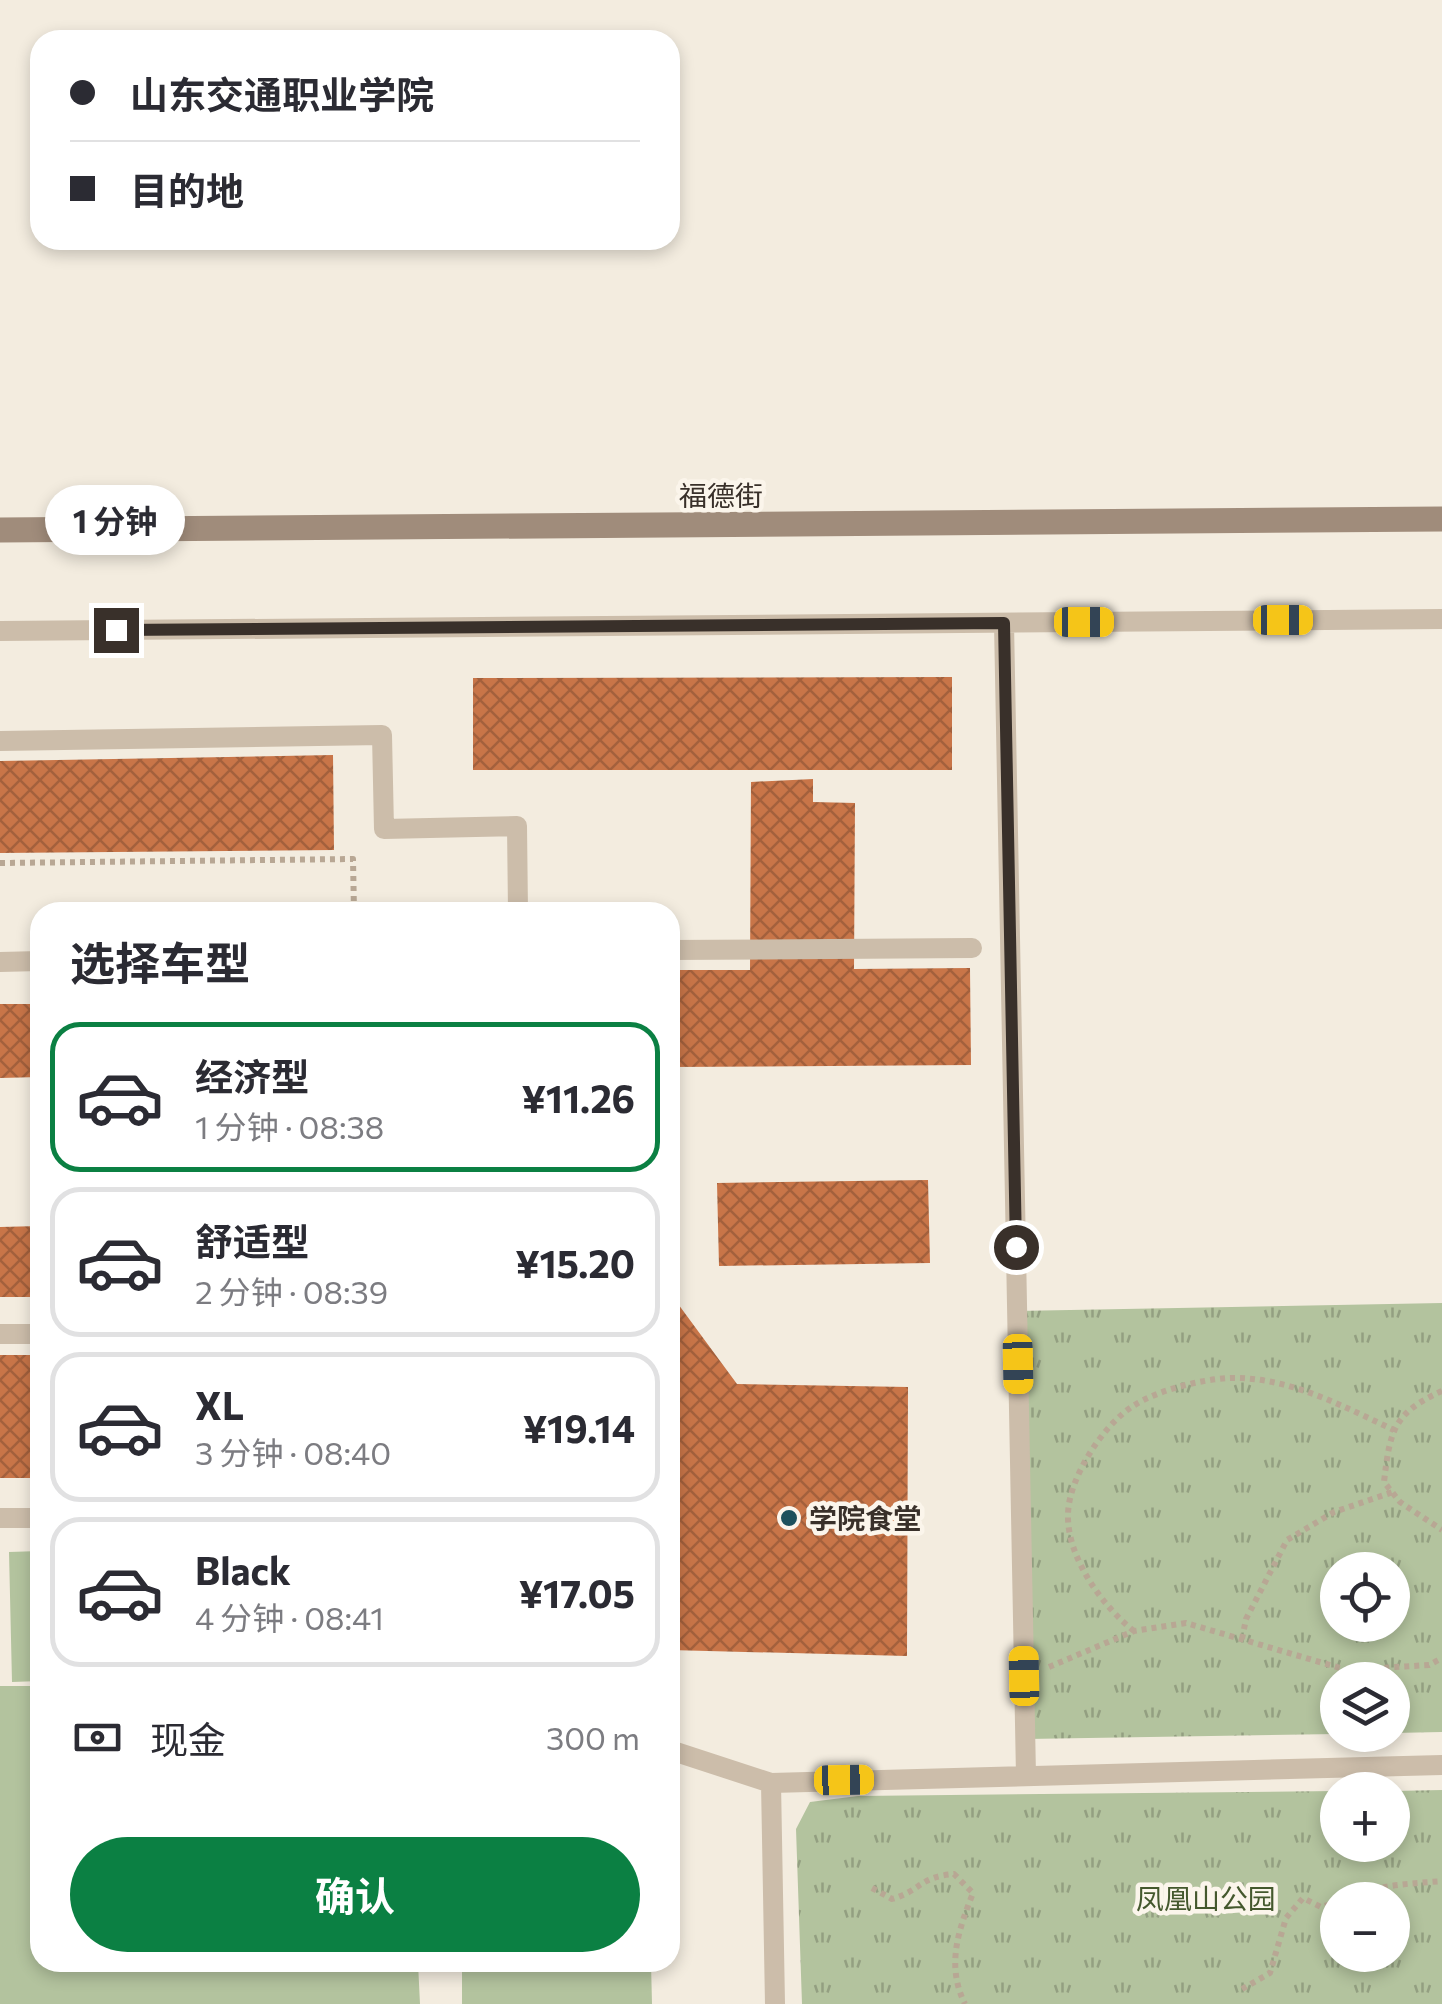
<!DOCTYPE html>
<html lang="zh">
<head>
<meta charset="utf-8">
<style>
	:root { --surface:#fff; --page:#f7f7f7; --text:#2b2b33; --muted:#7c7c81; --line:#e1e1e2; --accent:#0b8043 }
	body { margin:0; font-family:Commissioner,"Noto Sans SC",sans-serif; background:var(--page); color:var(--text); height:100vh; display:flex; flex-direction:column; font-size:38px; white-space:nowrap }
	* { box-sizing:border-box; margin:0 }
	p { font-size:32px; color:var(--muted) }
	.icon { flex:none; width:55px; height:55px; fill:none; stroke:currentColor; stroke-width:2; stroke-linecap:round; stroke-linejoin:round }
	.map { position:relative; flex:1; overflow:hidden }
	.drawer { position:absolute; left:30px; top:902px; width:650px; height:1070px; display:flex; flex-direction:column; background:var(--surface); border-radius:30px; box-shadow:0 5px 15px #0003 }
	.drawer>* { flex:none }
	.top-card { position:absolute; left:30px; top:30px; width:650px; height:220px; border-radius:30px; box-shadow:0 5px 15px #0003; display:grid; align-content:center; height:220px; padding:0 40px; background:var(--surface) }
	.controls { position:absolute; left:1320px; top:1552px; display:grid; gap:20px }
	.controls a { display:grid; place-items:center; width:90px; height:90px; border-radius:50%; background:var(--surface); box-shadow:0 5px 15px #0003; font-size:50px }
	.end { position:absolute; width:45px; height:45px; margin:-22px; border:12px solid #39302a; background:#fff; box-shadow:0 0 0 5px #fff }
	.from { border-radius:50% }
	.bubble { position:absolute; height:70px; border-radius:35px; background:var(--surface); box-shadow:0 5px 15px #0003; font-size:32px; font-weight:700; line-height:70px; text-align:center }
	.car { position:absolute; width:30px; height:60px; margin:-30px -15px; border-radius:12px; box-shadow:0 0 8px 2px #0007; background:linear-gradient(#f5c518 24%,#345 0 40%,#f5c518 0 76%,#345 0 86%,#f5c518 0) }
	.top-card b { display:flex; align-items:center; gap:35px; height:95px; font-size:38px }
	.top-card b+b { border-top:2px solid var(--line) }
	.top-card i { width:25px; height:25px; background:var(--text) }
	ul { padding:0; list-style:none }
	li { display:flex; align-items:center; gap:30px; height:150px; margin:0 20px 15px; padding:0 20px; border:5px solid var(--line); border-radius:30px }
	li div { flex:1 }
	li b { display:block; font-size:38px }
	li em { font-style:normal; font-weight:700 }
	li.selected { border-color:var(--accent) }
	li>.icon { width:90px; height:90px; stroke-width:1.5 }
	h2 { padding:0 40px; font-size:45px; line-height:120px }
	.pay { display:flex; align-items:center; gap:25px; height:110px; padding:0 40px; font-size:38px }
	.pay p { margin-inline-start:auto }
	.primary-button { display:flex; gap:20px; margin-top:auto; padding:20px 40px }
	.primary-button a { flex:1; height:115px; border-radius:60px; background:var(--accent); color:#fff; font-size:40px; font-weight:700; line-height:115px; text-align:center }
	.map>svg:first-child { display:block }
</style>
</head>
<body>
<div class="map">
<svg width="1442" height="2004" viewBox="0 0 1442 2004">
	<defs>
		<pattern id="grass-tufts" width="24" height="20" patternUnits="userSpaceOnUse" patternTransform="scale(2.5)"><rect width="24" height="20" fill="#b3c39e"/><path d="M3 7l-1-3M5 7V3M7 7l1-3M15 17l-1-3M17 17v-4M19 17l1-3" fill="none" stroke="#939f81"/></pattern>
		<pattern id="building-cross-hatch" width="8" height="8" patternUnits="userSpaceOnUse" patternTransform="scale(2.5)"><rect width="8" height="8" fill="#c87548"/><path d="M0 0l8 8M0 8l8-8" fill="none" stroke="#a3603c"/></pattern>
	</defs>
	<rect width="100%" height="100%" fill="#f3ecdf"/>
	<!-- grass -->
	<path fill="url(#grass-tufts)" fill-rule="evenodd" d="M1442,1303V1732L1393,1733L1392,1680H1338L1337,1734L1027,1739L1014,1311ZM1338,1570H1392V1625H1338Z
		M1442,1790V2004H802L796,1829L810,1802L858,1796L1337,1791L1338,1845H1392L1393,1791ZM1338,1900H1392V1955H1338Z"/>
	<!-- pitch -->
	<path fill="#b3c39e" d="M40,1551V1681L12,1682L9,1552Z
		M0,1686H40V1962L418,1963L420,2004H0Z
		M462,1963H651L652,2004H462Z"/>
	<!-- building -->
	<path fill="url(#building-cross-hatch)" d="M952,677V770H473V678Z
		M333,755L334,850L0,853V761Z
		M813,779V802L855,803L854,969L970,968L971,1065L670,1067V970H750L751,782Z
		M0,1004H40V1077L0,1078Z
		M928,1180L930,1263L719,1266L717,1183Z
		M40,1226V1297H0V1227Z
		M670,1293L737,1384L908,1387L907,1656L670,1650Z
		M0,1355H40V1478H0Z"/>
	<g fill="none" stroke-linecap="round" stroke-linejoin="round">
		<!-- path -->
		<path stroke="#b8a794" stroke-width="6" stroke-dasharray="5 5" stroke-linecap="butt" d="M0,863L353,859L354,912
			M1442,1391C1393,1413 1390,1431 1384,1482L1400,1502L1442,1530
			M1134,1631C1102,1606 1067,1557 1068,1515C1068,1479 1103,1425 1133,1406C1158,1390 1199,1380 1228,1378C1288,1376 1342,1406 1394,1430
			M1242,1639L1246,1619L1287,1540L1334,1512L1393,1492
			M1049,1667L1134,1631L1186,1623L1347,1670L1429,1665L1442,1658
			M872,1888L892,1899C922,1890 919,1877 954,1874L973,1893C958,1931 946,1966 965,2004
			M1345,1900C1376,1884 1410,1884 1442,1881
			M1242,1989L1270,1973L1286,1918L1303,1898L1321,1907L1338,1902"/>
		<!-- lane -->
		<path stroke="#ccbdaa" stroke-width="20" d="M1004,623L1026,1776
			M0,631L1442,619
			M0,741L382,735L384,829L517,826L518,912
			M670,950L972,948
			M0,962L40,961
			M0,1334H40
			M0,1518H40
			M670,1750L771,1783L1442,1765
			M771,1783L775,2004"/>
		<!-- secondary -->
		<path stroke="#a08c7b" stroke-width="25" d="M0,530L1442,519"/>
	</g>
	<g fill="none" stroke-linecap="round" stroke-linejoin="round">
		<!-- route -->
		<path stroke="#39302a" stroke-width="12" d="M116,630L1004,623L1016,1247"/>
	</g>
	<!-- markers -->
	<circle fill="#1e515c" stroke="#fbf5eb" stroke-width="4" cx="789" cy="1518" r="10"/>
	<g text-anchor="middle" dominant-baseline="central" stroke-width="9" stroke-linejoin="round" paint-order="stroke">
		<!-- street labels -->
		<g font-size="28" fill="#39302a" stroke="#fbf5eb">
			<text x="721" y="495">福德街</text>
		</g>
		<!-- poi labels -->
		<g font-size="28" font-weight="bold" fill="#39302a" stroke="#fbf5eb" text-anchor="start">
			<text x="809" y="1518">学院食堂</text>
		</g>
		<!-- park labels -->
		<g font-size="28" fill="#44582d" stroke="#fbf5eb">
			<text x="1206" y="1898">凤凰山公园</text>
		</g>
	</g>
</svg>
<div class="controls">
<a><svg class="icon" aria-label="locate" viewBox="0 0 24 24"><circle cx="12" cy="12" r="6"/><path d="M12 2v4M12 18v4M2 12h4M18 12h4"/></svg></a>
<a><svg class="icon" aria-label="layers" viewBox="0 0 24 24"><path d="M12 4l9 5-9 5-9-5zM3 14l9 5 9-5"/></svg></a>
<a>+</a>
<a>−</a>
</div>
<i class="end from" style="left:1016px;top:1247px"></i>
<i class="end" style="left:116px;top:630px"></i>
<div class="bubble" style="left:45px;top:485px;width:140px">1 分钟</div>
<i class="car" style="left:1283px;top:620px;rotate:90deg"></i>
<i class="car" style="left:1084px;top:622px;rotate:90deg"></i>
<i class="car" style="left:1018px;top:1364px;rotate:179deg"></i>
<i class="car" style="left:1024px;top:1676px;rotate:359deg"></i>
<i class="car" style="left:844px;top:1780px;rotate:89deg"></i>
<div class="top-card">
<b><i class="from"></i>山东交通职业学院</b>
<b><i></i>目的地</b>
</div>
<section class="drawer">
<h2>选择车型</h2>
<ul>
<li class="selected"><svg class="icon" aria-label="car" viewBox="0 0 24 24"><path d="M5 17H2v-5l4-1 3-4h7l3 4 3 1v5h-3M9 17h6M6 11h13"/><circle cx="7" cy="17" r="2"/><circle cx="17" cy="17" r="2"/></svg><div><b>经济型</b><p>1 分钟 · 08:38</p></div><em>¥11.26</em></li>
<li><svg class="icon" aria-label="car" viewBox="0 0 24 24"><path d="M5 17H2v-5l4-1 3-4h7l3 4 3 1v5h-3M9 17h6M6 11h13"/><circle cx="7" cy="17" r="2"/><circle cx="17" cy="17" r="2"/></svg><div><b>舒适型</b><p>2 分钟 · 08:39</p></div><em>¥15.20</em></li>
<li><svg class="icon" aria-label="car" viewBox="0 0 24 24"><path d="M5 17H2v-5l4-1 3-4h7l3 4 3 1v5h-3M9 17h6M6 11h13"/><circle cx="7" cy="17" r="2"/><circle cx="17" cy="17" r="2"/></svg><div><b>XL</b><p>3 分钟 · 08:40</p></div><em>¥19.14</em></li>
<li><svg class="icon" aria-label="car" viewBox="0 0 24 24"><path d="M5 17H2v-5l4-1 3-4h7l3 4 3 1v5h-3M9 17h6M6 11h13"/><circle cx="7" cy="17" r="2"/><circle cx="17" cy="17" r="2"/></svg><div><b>Black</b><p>4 分钟 · 08:41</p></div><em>¥17.05</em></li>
</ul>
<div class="pay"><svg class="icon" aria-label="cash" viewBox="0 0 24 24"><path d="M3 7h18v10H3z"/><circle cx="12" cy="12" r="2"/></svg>现金<p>300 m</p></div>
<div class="primary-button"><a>确认</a></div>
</section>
</div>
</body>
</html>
